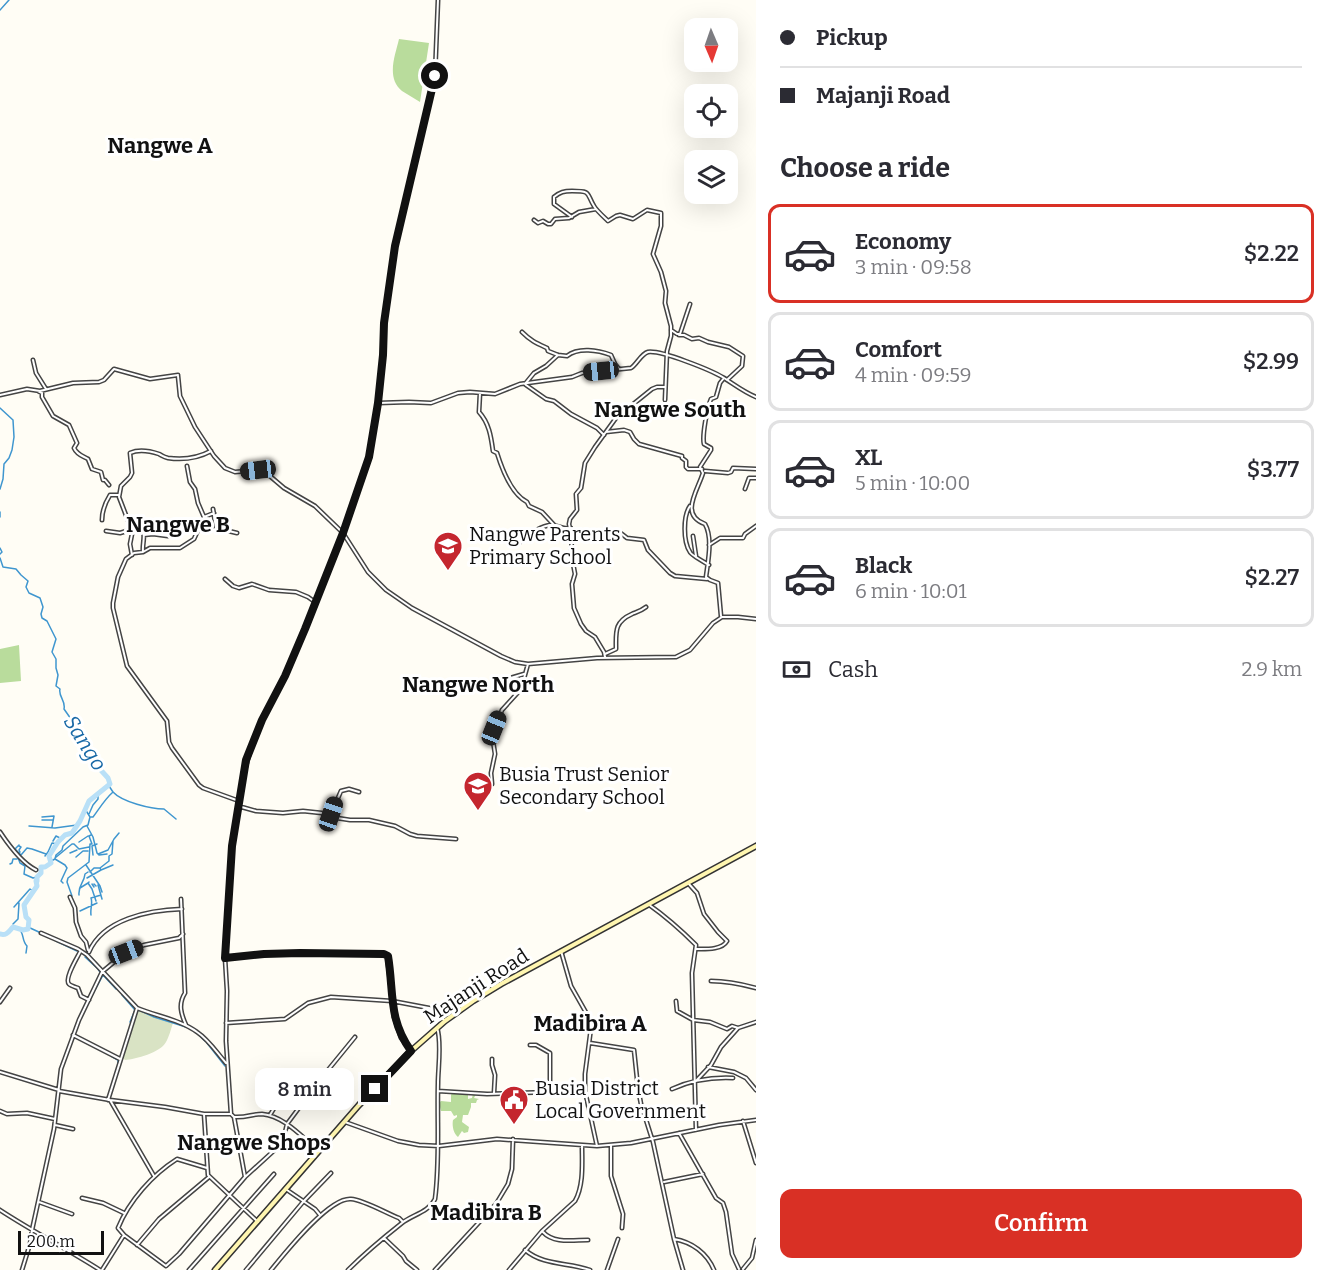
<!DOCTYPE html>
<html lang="en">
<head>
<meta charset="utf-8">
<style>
	:root { --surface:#fff; --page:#f7f7f7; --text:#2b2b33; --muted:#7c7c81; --line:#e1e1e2; --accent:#d93025 }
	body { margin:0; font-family:Bitter,serif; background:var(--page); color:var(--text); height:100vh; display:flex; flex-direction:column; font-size:22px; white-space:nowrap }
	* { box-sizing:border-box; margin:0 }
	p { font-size:20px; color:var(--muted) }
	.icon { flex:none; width:33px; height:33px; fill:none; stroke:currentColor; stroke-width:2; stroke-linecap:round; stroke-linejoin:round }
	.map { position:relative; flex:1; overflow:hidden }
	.drawer { display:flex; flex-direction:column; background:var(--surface); width:570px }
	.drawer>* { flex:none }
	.guide { display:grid; align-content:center; height:132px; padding:0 24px; background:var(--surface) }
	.needle { width:39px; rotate:178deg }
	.buttons { position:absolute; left:684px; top:18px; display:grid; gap:12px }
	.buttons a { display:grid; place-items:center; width:54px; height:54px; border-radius:12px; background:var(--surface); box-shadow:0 6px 24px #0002; font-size:30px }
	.scale { position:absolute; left:18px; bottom:15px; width:86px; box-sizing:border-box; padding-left:6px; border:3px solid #111; border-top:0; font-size:16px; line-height:21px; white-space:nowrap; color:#111; -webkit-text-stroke:4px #fff; paint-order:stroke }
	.end { position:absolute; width:27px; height:27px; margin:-14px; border:8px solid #111; background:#fff; box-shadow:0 0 0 3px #fff }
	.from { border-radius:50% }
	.bubble { position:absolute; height:42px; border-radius:12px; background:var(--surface); box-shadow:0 6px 24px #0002; font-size:20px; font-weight:600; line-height:42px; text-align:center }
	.car { position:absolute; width:18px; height:36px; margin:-18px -9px; border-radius:8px; box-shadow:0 0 4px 2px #0007; background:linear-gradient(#222 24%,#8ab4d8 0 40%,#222 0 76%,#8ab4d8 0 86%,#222 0) }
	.guide b { display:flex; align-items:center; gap:21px; height:57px; font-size:22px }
	.guide b+b { border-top:2px solid var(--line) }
	.guide i { width:15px; height:15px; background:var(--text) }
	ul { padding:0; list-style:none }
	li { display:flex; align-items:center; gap:18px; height:99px; margin:0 12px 9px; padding:0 12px; border:3px solid var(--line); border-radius:12px }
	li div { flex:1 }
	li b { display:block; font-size:22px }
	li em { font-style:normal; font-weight:600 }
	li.active { border-color:var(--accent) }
	li>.icon { width:54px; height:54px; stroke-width:1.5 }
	h2 { padding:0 24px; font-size:27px; line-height:72px }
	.pay { display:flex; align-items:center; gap:15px; height:66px; padding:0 24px; font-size:22px }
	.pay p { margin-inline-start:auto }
	.button { display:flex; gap:12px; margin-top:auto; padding:12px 24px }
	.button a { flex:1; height:69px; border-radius:12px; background:var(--accent); color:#fff; font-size:24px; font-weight:600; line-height:69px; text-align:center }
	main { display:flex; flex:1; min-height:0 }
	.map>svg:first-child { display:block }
</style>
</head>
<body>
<main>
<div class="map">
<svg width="756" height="1270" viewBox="0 0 756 1270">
	<rect width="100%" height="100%" fill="#fffdf5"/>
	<!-- forest -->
	<path fill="#b9dc9c" d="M399,39L429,43L420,102C414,98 408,95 402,91C386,78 395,56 399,39Z
		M19,645L21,681L0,683V649Z
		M452,1093L468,1094V1099L472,1098L473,1094H476L474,1098L479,1099L477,1100L476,1103H471V1107L468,1115H463L462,1122L469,1127L468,1132L464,1133L462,1131L458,1137C453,1133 452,1125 453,1120L457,1117V1115L454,1116L451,1111H441L439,1103L441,1101L451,1102V1095Z"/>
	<!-- cemetery -->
	<path fill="#d9e3c4" d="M139,1010L154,1017L173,1023C171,1029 169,1037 166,1042C160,1053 136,1059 125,1060L123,1058L124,1052L137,1011Z"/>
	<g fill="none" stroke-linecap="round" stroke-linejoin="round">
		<!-- stream -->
		<path stroke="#3f96cf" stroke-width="1.5" d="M0,10L9,0
			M0,408L13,420L14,437L12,450L9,458L4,464L3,479L0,489
			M0,512V517
			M0,548L2,552L0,554
			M0,558L3,567L16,569L21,575L28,581L26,587L29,593L40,598L43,607L41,614L42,618L47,621L56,639L52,652L56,659V668L58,675L56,686L60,689C58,696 66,701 64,709L71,719L72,726L85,739L88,749L98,767
			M113,792C122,802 151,809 164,809L176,819
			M89,814L93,805L98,799V793
			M42,817L54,816L52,827
			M91,817H93C99,809 105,799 113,792L109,786
			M42,820H53
			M29,826L55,828L77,825
			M87,826L93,837L97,853L99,855L107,854
			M53,841L56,836L62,839
			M79,842L88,836
			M19,845L15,849L21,855L27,848L32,849L46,854
			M19,853L20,852L19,850L21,847L19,846
			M70,853L77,850
			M98,854L108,850L114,839L119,833
			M17,855L20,863L25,866L24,874L33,878L37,877
			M93,855L92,846L97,844
			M45,856L48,852L52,843L57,844
			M76,857L83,851H88
			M55,858L72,844H74L79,849L89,847
			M55,859L65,865L67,868L61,881L63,883
			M51,861L55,859L56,855L62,850L63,846L83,827L88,825L90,817L85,809
			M10,864L12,863L13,859H17
			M86,865L100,886L102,892
			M100,868L101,870L113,865
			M90,872L94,868H100L109,861V856L112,854L113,841
			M87,878L101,870
			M89,882L88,883L92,889L96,901
			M92,884L94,887
			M94,884L96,886
			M98,885L102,899
			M80,888L88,883
			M79,895C78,884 84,884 85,874L88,872
			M72,896L67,882L68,878L89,862L90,844H92L89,836L91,835
			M14,907L30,889L33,891
			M80,911L97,903
			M91,915C90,909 93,903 91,898L101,895
			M13,924L18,919L19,903
			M28,927L41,933
			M18,928C25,933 21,940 27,946L26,953
			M56,941L77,951
			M85,957L97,968
			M98,969L100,972
			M95,990L103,975L116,989
			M122,995L135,1010L130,1022
			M87,1005L94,992
			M133,1024L137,1011L139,1010L154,1017L186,1027
			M197,1033L205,1041
			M207,1043L225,1066
			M111,1056L118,1060V1065"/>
		<!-- river -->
		<path stroke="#b9e0f7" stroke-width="5" d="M0,934C7,936 9,931 13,927L23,930L28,929L29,920L26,917L24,905L37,886L36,881H37V877L41,873V867H45L51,863L49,856L58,842L65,835L72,833L80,821L89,801L110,784L108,778L98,767"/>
		<!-- street casing -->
		<g stroke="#444" stroke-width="5">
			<path id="street" d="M572,217L554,204V197C560,192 564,191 572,191C592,191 586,193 594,206C596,210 605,218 608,221L616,216L620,215L633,219L647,210L661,213V226L653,254L661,272L666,291L665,303L671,326V336L667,351L665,400
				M534,220L538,223L543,221L548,224H551L555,219L569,218L579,212L596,209
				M671,330L677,334H680L690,304
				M522,332C531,341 536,343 547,348L548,351L558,355L567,356C578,347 598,350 611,355L615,364L619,369
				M679,335H684L692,339L699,338L708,342L729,347L743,356L742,366L727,380
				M33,360L36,373L46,389
				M178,376L180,396L195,427L214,456L225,468L235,472L258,470L264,471L284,488L315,506L343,533L368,572L386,590L412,608L501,656L515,662L528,664L597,658L676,657L690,650L713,623L722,617H738L756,619
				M525,384L534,373L546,366L558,355
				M526,385L546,399L554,401L571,414L597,428L604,435
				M38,391L42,393V397L53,416L69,425L77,443L74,448C77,455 83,456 88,459L92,469L101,472L103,480H105L109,485
				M480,393L479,412C489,423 491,436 493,451L497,453C502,469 511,494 527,502L529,506L542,512L555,526
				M0,395L27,389L40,391L73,383L99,382L104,380L114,369L150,379L178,375
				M378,403L409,402L431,403L458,393L470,392L495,394L520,384L572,377L582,373L631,368C637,364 641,354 648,352C661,350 711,370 724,378C735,385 744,392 756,397
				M606,432L624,430L630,432L634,439L639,444L682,456V458L686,461V467L688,469H702
				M187,466L190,482L195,489L198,503L204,517
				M705,471L728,473L731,472L733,468L756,469
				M745,489L749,478H756
				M690,506C683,516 683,541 690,552C691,555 704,562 709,565
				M213,509L216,528L237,533
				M214,513L204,517L194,539L180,548H150L143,552L134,553L126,559L118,577L113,603V608L127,666L167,721L169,742L172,748L199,785L203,788L239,801
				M102,520C102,511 105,503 110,495H119
				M130,525L132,534L130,544L132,555
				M106,531L120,533L130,530
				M144,535L153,534L168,536
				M572,536L618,531L627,538L644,540L648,550L670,573L675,576L707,579
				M693,536L696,556
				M520,542C528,535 540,526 551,525C558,525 563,530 571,528
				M709,545L720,538H743L745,534L756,526
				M143,551C142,543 147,534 140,526L135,527L129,523L119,497L121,486L130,477L132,473L130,453C139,449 150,451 159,454C163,456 163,457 168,458C182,460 198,458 211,451
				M225,579L233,586L239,588L252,584L269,590L296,592L308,597L315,602
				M721,616L718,583L710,580L706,577C708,561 713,538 705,524C679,515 698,490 703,473L700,467L711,450V448L704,444C702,436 707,408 711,399L716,397L720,383L724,378
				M605,654L616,649C616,632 614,622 632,614C637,612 641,611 646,607
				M605,657L604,652L595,637L586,631L581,624L574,608L572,584L575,574L571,553L572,538L569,524L570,519L577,510L576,494L581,488L585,463L595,447L616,418L652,389L657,387H665
				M507,679L524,674
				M492,784L491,773L495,754L492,734L502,710L521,689L528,664
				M238,806L256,811L283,813L303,811L331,814L337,818L350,820H369L395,826L410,834L417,836L456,839
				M331,814L341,791L349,789L359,792
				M0,832C8,844 22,863 36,870
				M688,883L697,893L704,914L718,932L727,941C722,950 706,949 696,949
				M70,897L75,908L76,922L81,936L86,942L88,950
				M181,899L185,993C178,1004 181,1014 186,1025
				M648,904C665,916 681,930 696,945L692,973L696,1130
				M41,933L78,949L87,955L137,1008L108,1100
				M561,951L571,986L588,1016L591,1028L585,1074V1091L597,1146
				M80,952C77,958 64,979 69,984C71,986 75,987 78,988L81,996L89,1000
				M89,952C103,919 149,910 182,909
				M225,958L264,954L321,953L387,955L394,1017L401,1038L411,1051
				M711,981C726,981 741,984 756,988
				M676,1001L677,1011L693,1020L710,1022L727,1029L732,1026L738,1028
				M0,1002L10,988
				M137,1008C156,1016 181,1020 197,1032C209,1040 217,1053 226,1063
				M226,1023L285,1019L308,1003L331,997L392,1001L429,1008L435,1011L445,1021
				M73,1035L120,1059
				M590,1043L634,1050L638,1088L641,1104L653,1142L674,1239L683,1270
				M530,1045H536L550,1053V1093
				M492,1059V1065L495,1075L494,1093
				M708,1067L734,1072L746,1078L756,1090
				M0,1072L59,1090
				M696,1081L711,1065L721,1047L738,1028L756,1022
				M672,1089C692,1080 711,1077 733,1078
				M59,1091L110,1100L165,1107L204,1114H231
				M438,1091L487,1094L585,1091
				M110,1100L154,1176
				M0,1111L7,1114L27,1113L55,1119
				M204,1114L208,1175L258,1222
				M270,1115L285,1090
				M234,1117C246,1118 252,1114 262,1114C284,1116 302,1137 318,1150
				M743,1121L756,1163
				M345,1122L398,1141L419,1145L439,1146L497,1139L597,1146L631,1143L719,1125L756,1120
				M55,1125L73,1129
				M679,1133L716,1198L723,1203L726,1212L732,1254L739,1269
				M611,1145V1176L623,1214L622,1228
				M245,1177L234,1117L231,1114L226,1041L227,991L225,958L232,846L244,773L254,738L292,660L305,629L343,533L370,457L378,403L383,355L384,323L395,246L435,76L438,0
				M664,1182L703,1174
				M287,1190L315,1209L320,1215
				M82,1198L103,1203L124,1213
				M39,1202L72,1214
				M0,1210C32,1231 67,1249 100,1270
				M543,1232C554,1244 573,1240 588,1240
				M124,1235L118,1228C129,1201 152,1175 177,1159L207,1168
				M384,1238L403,1256L406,1261L417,1270
				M674,1239C692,1242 707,1253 714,1270
				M137,1245L159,1219L209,1177
				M525,1250C544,1266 568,1262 590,1270
				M743,1269L752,1258L756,1240
				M22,1270L30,1244L32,1230L54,1129L61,1069L79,1020L102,972L126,952L144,945L179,938L183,934
				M102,1270L124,1235L166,1266L179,1254L245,1177L279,1146L283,1141L287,1124L319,1081L355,1037
				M189,1270L274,1174
				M246,1270L303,1202L331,1173
				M271,1270C285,1253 329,1197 351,1199C364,1200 386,1213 399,1218L403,1222
				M348,1270C365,1253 383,1238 402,1223C412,1215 429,1212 435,1199C440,1161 437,1122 438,1083C438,1069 442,1041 437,1028
				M435,1270L496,1204L508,1184L512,1169L513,1139
				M509,1270L542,1231L575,1201C584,1185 582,1163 582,1145
				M607,1270L618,1239"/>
		</g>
		<!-- secondary casing -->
		<g stroke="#333" stroke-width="7">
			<path id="secondary" d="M215,1270L359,1105L411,1051L445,1021L473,1001L501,984L756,846"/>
		</g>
		<!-- street -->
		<use href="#street" stroke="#fff" stroke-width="2"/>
		<!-- secondary -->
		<use href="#secondary" stroke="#fff6b0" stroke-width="4"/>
	</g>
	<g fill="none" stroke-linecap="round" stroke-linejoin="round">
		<!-- route -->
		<path stroke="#111" stroke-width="8" d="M375,1089L411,1051C388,1019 394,992 388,956L384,954L300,953L264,954L225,958L232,846L246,760L262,720L285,676L305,629L343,533L369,457L378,403L383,355L384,323L395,246L435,76"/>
	</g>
	<!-- icons -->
	<defs>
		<g id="school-pin" transform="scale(1.5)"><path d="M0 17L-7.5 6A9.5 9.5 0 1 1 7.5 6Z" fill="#c4262e" stroke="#fff"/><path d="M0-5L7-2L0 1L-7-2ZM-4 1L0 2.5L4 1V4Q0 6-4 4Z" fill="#fff"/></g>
		<g id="civic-pin" transform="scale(1.5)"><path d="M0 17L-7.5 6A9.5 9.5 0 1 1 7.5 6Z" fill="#c4262e" stroke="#fff"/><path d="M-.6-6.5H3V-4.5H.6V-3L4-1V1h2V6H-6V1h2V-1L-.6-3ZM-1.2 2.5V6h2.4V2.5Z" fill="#fff"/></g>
	</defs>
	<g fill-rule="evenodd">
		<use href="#school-pin" x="448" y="546"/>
		<use href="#school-pin" x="478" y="786"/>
		<use href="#civic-pin" x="514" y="1100"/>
	</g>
	<g text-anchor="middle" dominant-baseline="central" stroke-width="6" stroke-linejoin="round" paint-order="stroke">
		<!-- poi labels -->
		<g font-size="20" fill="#111" stroke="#fff" text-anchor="start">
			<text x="469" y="534">Nangwe Parents<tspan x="469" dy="23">Primary School</tspan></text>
			<text x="499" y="774">Busia Trust Senior<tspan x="499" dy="23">Secondary School</tspan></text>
			<text x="535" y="1088">Busia District<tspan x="535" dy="23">Local Government</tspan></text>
		</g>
		<!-- street labels -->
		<g font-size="20" fill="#111" stroke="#fff">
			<text transform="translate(476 986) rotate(-33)">Majanji Road</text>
		</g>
		<!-- water labels -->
		<g font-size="21" font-style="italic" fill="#1768a6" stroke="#fff">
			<text transform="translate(85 743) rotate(58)">Sango</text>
		</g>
		<!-- quarter labels -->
		<g font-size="22" font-weight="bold" fill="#111" stroke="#fff">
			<text x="160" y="145">Nangwe A</text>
			<text x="670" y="409">Nangwe South</text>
			<text x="178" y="524">Nangwe B</text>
			<text x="478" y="684">Nangwe North</text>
			<text x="590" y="1023">Madibira A</text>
			<text x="254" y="1142">Nangwe Shops</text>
			<text x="486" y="1212">Madibira B</text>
		</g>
	</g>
</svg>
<div class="buttons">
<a><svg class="needle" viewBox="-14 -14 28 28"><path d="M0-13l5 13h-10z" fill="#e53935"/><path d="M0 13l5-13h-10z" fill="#7c7c81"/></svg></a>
<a><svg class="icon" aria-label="locate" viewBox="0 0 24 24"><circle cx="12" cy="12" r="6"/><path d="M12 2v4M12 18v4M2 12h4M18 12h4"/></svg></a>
<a><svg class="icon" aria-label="layers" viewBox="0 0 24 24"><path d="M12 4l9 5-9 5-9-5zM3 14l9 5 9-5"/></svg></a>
</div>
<div class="scale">200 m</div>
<i class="end from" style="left:435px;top:76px"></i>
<i class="end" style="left:375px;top:1089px"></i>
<div class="bubble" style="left:255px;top:1068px;width:99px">8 min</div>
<i class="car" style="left:601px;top:371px;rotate:264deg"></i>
<i class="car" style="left:258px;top:470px;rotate:263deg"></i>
<i class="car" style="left:494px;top:728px;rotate:22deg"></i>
<i class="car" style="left:331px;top:814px;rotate:19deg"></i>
<i class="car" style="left:126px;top:952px;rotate:69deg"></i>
</div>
<section class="drawer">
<div class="guide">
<b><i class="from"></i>Pickup</b>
<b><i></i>Majanji Road</b>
</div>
<h2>Choose a ride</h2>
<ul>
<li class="active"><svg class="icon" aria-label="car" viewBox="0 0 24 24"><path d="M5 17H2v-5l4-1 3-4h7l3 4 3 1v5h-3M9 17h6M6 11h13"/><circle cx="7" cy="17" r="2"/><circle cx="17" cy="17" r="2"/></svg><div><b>Economy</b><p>3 min · 09:58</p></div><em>$2.22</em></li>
<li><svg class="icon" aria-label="car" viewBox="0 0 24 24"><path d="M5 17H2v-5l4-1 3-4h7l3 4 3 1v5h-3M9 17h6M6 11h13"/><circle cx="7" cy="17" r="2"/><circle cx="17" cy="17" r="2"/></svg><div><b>Comfort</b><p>4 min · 09:59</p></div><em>$2.99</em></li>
<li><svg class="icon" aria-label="car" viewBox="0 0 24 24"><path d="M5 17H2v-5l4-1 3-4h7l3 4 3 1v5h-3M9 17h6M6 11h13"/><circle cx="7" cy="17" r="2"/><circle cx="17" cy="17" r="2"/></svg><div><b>XL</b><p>5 min · 10:00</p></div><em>$3.77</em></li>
<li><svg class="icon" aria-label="car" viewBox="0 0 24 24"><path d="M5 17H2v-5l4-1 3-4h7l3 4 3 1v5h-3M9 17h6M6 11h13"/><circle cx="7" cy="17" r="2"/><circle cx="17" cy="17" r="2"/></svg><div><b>Black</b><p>6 min · 10:01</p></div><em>$2.27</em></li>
</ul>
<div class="pay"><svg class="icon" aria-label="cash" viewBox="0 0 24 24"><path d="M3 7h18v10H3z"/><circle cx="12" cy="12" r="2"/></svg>Cash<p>2.9 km</p></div>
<div class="button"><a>Confirm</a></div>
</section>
</main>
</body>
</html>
